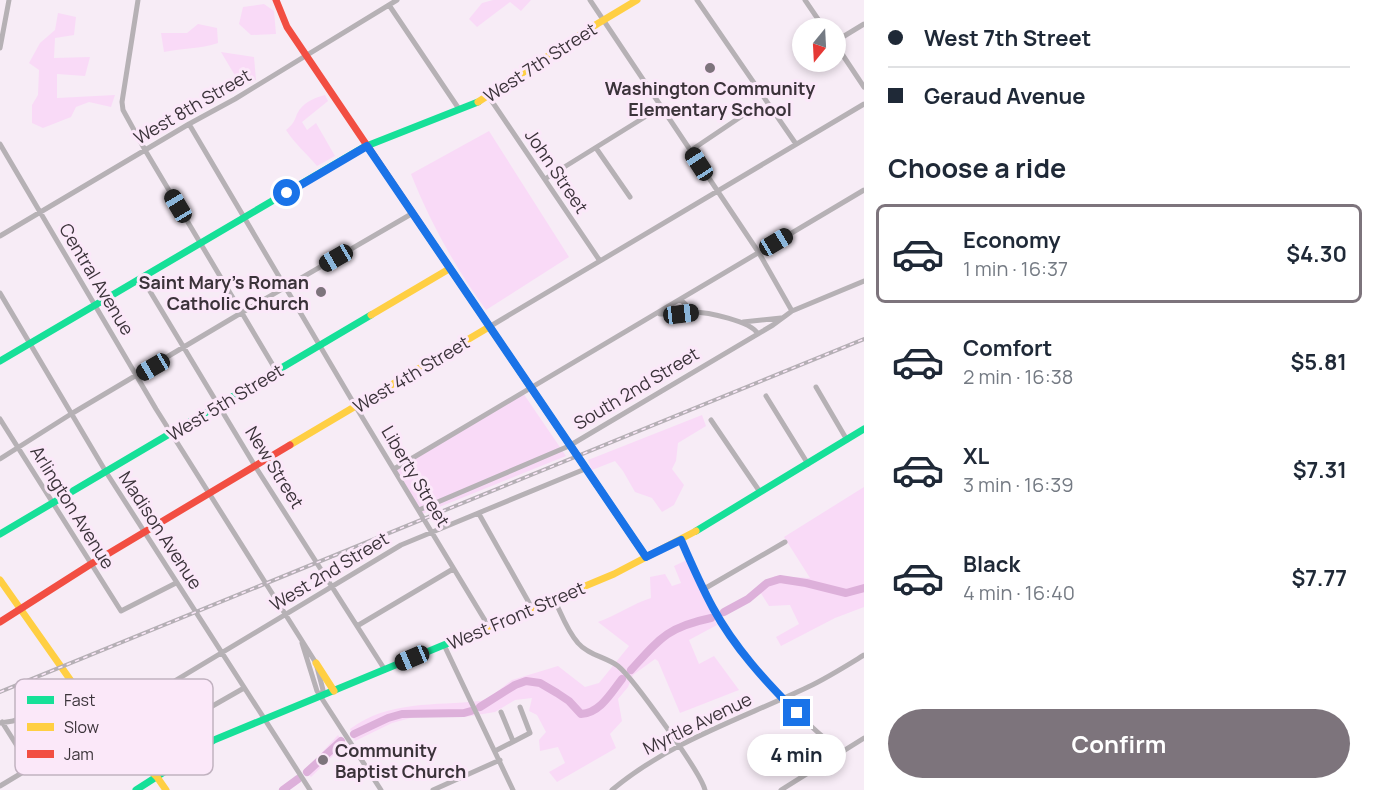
<!DOCTYPE html>
<html lang="en">
<head>
<meta charset="utf-8">
<style>
	:root { --surface:#fff; --page:#f6f6f7; --text:#1f2937; --muted:#747a83; --line:#e0e1e3; --accent:#7d747c }
	body { margin:0; font-family:Manrope,sans-serif; background:var(--page); color:var(--text); height:100vh; display:flex; flex-direction:column; font-size:22px; white-space:nowrap }
	* { box-sizing:border-box; margin:0 }
	p { font-size:20px; color:var(--muted) }
	.icon { flex:none; width:33px; height:33px; fill:none; stroke:currentColor; stroke-width:2; stroke-linecap:round; stroke-linejoin:round }
	.map { position:relative; flex:1; overflow:hidden }
	.side { display:flex; flex-direction:column; background:var(--surface); width:510px }
	.side>* { flex:none }
	.hud { display:grid; align-content:center; height:132px; padding:0 24px; background:var(--surface) }
	.needle { width:39px; rotate:198deg }
	.fabs { position:absolute; left:792px; top:18px; display:grid; gap:12px }
	.fabs a { display:grid; place-items:center; width:54px; height:54px; border-radius:50%; background:var(--surface); box-shadow:0 3px 9px #0003; font-size:30px }
	.end { position:absolute; width:27px; height:27px; margin:-14px; border:8px solid #1a73e8; background:#fff; box-shadow:0 0 0 3px #fff }
	.from { border-radius:50% }
	.bubble { position:absolute; height:42px; border-radius:21px; background:var(--surface); box-shadow:0 3px 9px #0003; font-size:20px; font-weight:700; line-height:42px; text-align:center }
	.car { position:absolute; width:18px; height:36px; margin:-18px -9px; border-radius:8px; box-shadow:0 0 4px 2px #0007; background:linear-gradient(#222 24%,#8ab4d8 0 40%,#222 0 76%,#8ab4d8 0 86%,#222 0) }
	.hud b { display:flex; align-items:center; gap:21px; height:57px; font-size:22px }
	.hud b+b { border-top:2px solid var(--line) }
	.hud i { width:15px; height:15px; background:var(--text) }
	ul { padding:0; list-style:none }
	li { display:flex; align-items:center; gap:18px; height:99px; margin:0 12px 9px; padding:0 12px; border:3px solid transparent; border-radius:9px }
	li div { flex:1 }
	li b { display:block; font-size:22px }
	li em { font-style:normal; font-weight:700 }
	li.current { border-color:var(--accent) }
	li>.icon { width:54px; height:54px; stroke-width:1.5 }
	h2 { padding:0 24px; font-size:27px; line-height:72px }
	.button { display:flex; gap:12px; margin-top:auto; padding:12px 24px }
	.button a { flex:1; height:69px; border-radius:36px; background:var(--accent); color:#fff; font-size:24px; font-weight:700; line-height:69px; text-align:center }
	main { display:flex; flex:1; min-height:0 }
	.map>svg:first-child { display:block }
</style>
</head>
<body>
<main>
<div class="map">
<svg width="864" height="790" viewBox="0 0 864 790">
	<rect width="100%" height="100%" fill="#f7ecf6"/>
	<!-- green -->
	<path fill="#f9daf7" d="M493,0H531L521,11L510,2L477,27L469,19L482,3Z
		M264,4L274,11L276,34L251,35L239,24L243,7Z
		M58,13L76,17L74,35L55,38L54,58L90,57L85,76L57,74V98L115,95L111,107L89,102L76,107L71,117L43,128L32,123V105L38,95L39,70L29,63L40,43L55,30Z
		M198,24L217,28L218,43C200,49 183,48 164,52L161,33H187Z
		M221,52L254,57L256,80L240,84Z
		M325,95L328,101L302,122L307,130L316,123L335,156L317,166C306,153 295,144 286,130C293,124 294,122 297,114C303,102 314,98 325,95Z
		M489,131L569,257L486,310C456,269 430,222 411,174Z
		M523,393L566,456L422,514L395,469Z
		M702,415L706,426L678,443L676,461L672,469L684,485L674,505L662,512L652,498L635,492L623,471L615,461L592,470L588,460Z
		M864,487V607L835,618L781,646L776,637L799,624L790,605L769,606L757,587L775,576L810,578L784,537Z
		M687,560L717,625L689,640L699,664L714,656L739,690L680,713L658,661L655,659L633,675L628,687L618,699L622,721L610,734L616,748L557,782L549,772L565,763L558,747L540,751L539,740L546,732L537,715L529,711L532,698L515,700L495,712L465,717L418,716L392,723L355,741L350,729C389,700 435,706 480,701L489,698L512,680L558,666L585,687L599,683L629,646L598,622C617,615 632,604 651,598L650,577L665,574L672,586L681,583L674,566Z
		M338,735L344,745L311,777L305,771Z"/>
	<g fill="none" stroke-linecap="round" stroke-linejoin="round">
		<!-- river -->
		<path stroke="#ddb0da" stroke-width="8" d="M724,612L748,599L767,583L780,579L806,583L846,593L864,588
			M631,670C660,638 668,627 711,618
			M480,707L515,685L526,681L540,683L557,693L569,701L581,714C600,713 611,693 622,679
			M354,734L388,718L402,714L464,713L471,711
			M307,772L341,741
			M283,790L298,779"/>
		<!-- street -->
		<path stroke="#b6b1b5" stroke-width="5" d="M138,0L122,102L123,110L145,150L277,372
			M590,0L759,253L792,311
			M697,0L796,144
			M805,0L824,28
			M389,5L459,109
			M836,41L864,24
			M836,45L864,87
			M0,48L9,0
			M489,97L600,261
			M189,124L356,407L489,627
			M0,144L156,409L316,663L323,690L321,696
			M596,148L630,197
			M690,151L742,116
			M545,179L661,107
			M0,236L189,124L235,99L397,0
			M142,278L255,466L385,670
			M0,293L106,472L310,790
			M681,300L694,312
			M660,314C671,314 682,312 693,312C707,312 751,321 758,334
			M743,322L781,318
			M489,327L864,104
			M816,387L847,440
			M766,396L808,464
			M0,419L121,611L176,583
			M711,420L760,492
			M0,459L71,414L241,313L413,213
			M394,469L864,190
			M419,510L569,446L773,325L792,311L864,281
			M479,514L532,608
			M681,540C691,563 701,585 713,607C744,664 792,712 841,752
			M704,589L785,542
			M554,599C561,613 567,631 578,643C588,655 606,657 618,666C633,678 701,773 705,790
			M357,626L453,569
			M302,643L317,691L381,790
			M444,645L513,790
			M164,688L181,724L244,688
			M501,712L513,741
			M2,722L31,768
			M0,723L13,721L79,694
			M495,751L530,733L520,707
			M0,786L401,545L585,469
			M433,790L500,760
			M612,790C669,742 741,719 808,687C827,678 846,666 864,655
			M781,790L864,738"/>
		<!-- fast -->
		<path stroke="#16e098" stroke-width="7" d="M422,227L646,557
			M0,361L364,147L478,102
			M696,531L864,429
			M0,534L371,315
			M136,790L214,740L480,630"/>
		<!-- slow -->
		<path stroke="#ffcf43" stroke-width="7" d="M478,102L597,24L637,0
			M371,315L449,269
			M290,445L489,327
			M0,580L100,722L157,777L166,790
			M480,630L614,574L696,531
			M316,663L334,691"/>
		<!-- jam -->
		<path stroke="#f24e42" stroke-width="7" d="M276,0L287,27L422,227
			M0,622L91,564L290,445"/>
		<!-- rail casing -->
		<g stroke="#b5afb5" stroke-width="4">
			<path id="rail" d="M0,692L864,339"/>
		</g>
		<!-- rail -->
		<use href="#rail" stroke="#fbe8f9" stroke-width="1.5" stroke-dasharray="4.5" stroke-linecap="butt"/>
	</g>
	<g fill="none" stroke-linecap="round" stroke-linejoin="round">
		<!-- route -->
		<path stroke="#1a73e8" stroke-width="8" d="M287,193L367,146L646,557L681,540C691,563 701,586 713,608C734,647 766,682 797,713"/>
	</g>
	<!-- markers -->
	<g fill="#7d747c" stroke="#fbe8f9" stroke-width="2">
		<circle cx="710" cy="68" r="6"/>
		<circle cx="321" cy="292" r="6"/>
		<circle cx="323" cy="760" r="6"/>
	</g>
	<g text-anchor="middle" dominant-baseline="central" stroke-width="6" stroke-linejoin="round" paint-order="stroke">
		<!-- street labels -->
		<g font-size="18" fill="#3b333a" stroke="#fbe8f9">
			<text transform="translate(540 62) rotate(-33)">West 7th Street</text>
			<text transform="translate(192 106) rotate(-30)">West 8th Street</text>
			<text transform="translate(557 171) rotate(56)">John Street</text>
			<text transform="translate(97 279) rotate(59)">Central Avenue</text>
			<text transform="translate(411 374) rotate(-31)">West 4th Street</text>
			<text transform="translate(636 388) rotate(-31)">South 2nd Street</text>
			<text transform="translate(225 402) rotate(-31)">West 5th Street</text>
			<text transform="translate(275 467) rotate(58)">New Street</text>
			<text transform="translate(416 476) rotate(59)">Liberty Street</text>
			<text transform="translate(73 507) rotate(58)">Arlington Avenue</text>
			<text transform="translate(161 530) rotate(57)">Madison Avenue</text>
			<text transform="translate(329 571) rotate(-31)">West 2nd Street</text>
			<text transform="translate(516 615) rotate(-23)">West Front Street</text>
			<text transform="translate(697 723) rotate(-26)">Myrtle Avenue</text>
		</g>
		<!-- poi labels -->
		<g font-size="18" font-weight="bold" fill="#3b333a" stroke="#fbe8f9">
			<text x="710" y="88">Washington Community<tspan x="710" dy="21">Elementary School</tspan></text>
			<text x="309" y="282" text-anchor="end">Saint Mary's Roman<tspan x="309" dy="21">Catholic Church</tspan></text>
			<text x="335" y="750" text-anchor="start">Community<tspan x="335" dy="21">Baptist Church</tspan></text>
		</g>
	</g>
	<!-- legend -->
	<rect x="15" y="679" width="198" height="96" rx="9" fill="#fbe8f9" stroke="#c1b2c0" stroke-width="1.5"/>
	<rect x="27" y="696" width="27" height="8" fill="#16e098"/>
	<rect x="27" y="723" width="27" height="8" fill="#ffcf43"/>
	<rect x="27" y="750" width="27" height="8" fill="#f24e42"/>
	<g font-size="16" fill="#3b333a">
		<text x="64" y="706">Fast</text>
		<text x="64" y="733">Slow</text>
		<text x="64" y="760">Jam</text>
	</g>
</svg>
<div class="fabs">
<a><svg class="needle" viewBox="-14 -14 28 28"><path d="M0-13l5 13h-10z" fill="#e53935"/><path d="M0 13l5-13h-10z" fill="#747a83"/></svg></a>
</div>
<i class="end from" style="left:287px;top:193px"></i>
<i class="end" style="left:797px;top:713px"></i>
<div class="bubble" style="left:747px;top:734px;width:99px">4 min</div>
<i class="car" style="left:699px;top:164px;rotate:327deg"></i>
<i class="car" style="left:178px;top:206px;rotate:329deg"></i>
<i class="car" style="left:776px;top:242px;rotate:59deg"></i>
<i class="car" style="left:336px;top:258px;rotate:240deg"></i>
<i class="car" style="left:681px;top:314px;rotate:83deg"></i>
<i class="car" style="left:153px;top:367px;rotate:240deg"></i>
<i class="car" style="left:412px;top:658px;rotate:247deg"></i>
</div>
<section class="side">
<div class="hud">
<b><i class="from"></i>West 7th Street</b>
<b><i></i>Geraud Avenue</b>
</div>
<h2>Choose a ride</h2>
<ul>
<li class="current"><svg class="icon" aria-label="car" viewBox="0 0 24 24"><path d="M5 17H2v-5l4-1 3-4h7l3 4 3 1v5h-3M9 17h6M6 11h13"/><circle cx="7" cy="17" r="2"/><circle cx="17" cy="17" r="2"/></svg><div><b>Economy</b><p>1 min · 16:37</p></div><em>$4.30</em></li>
<li><svg class="icon" aria-label="car" viewBox="0 0 24 24"><path d="M5 17H2v-5l4-1 3-4h7l3 4 3 1v5h-3M9 17h6M6 11h13"/><circle cx="7" cy="17" r="2"/><circle cx="17" cy="17" r="2"/></svg><div><b>Comfort</b><p>2 min · 16:38</p></div><em>$5.81</em></li>
<li><svg class="icon" aria-label="car" viewBox="0 0 24 24"><path d="M5 17H2v-5l4-1 3-4h7l3 4 3 1v5h-3M9 17h6M6 11h13"/><circle cx="7" cy="17" r="2"/><circle cx="17" cy="17" r="2"/></svg><div><b>XL</b><p>3 min · 16:39</p></div><em>$7.31</em></li>
<li><svg class="icon" aria-label="car" viewBox="0 0 24 24"><path d="M5 17H2v-5l4-1 3-4h7l3 4 3 1v5h-3M9 17h6M6 11h13"/><circle cx="7" cy="17" r="2"/><circle cx="17" cy="17" r="2"/></svg><div><b>Black</b><p>4 min · 16:40</p></div><em>$7.77</em></li>
</ul>
<div class="button"><a>Confirm</a></div>
</section>
</main>
</body>
</html>
